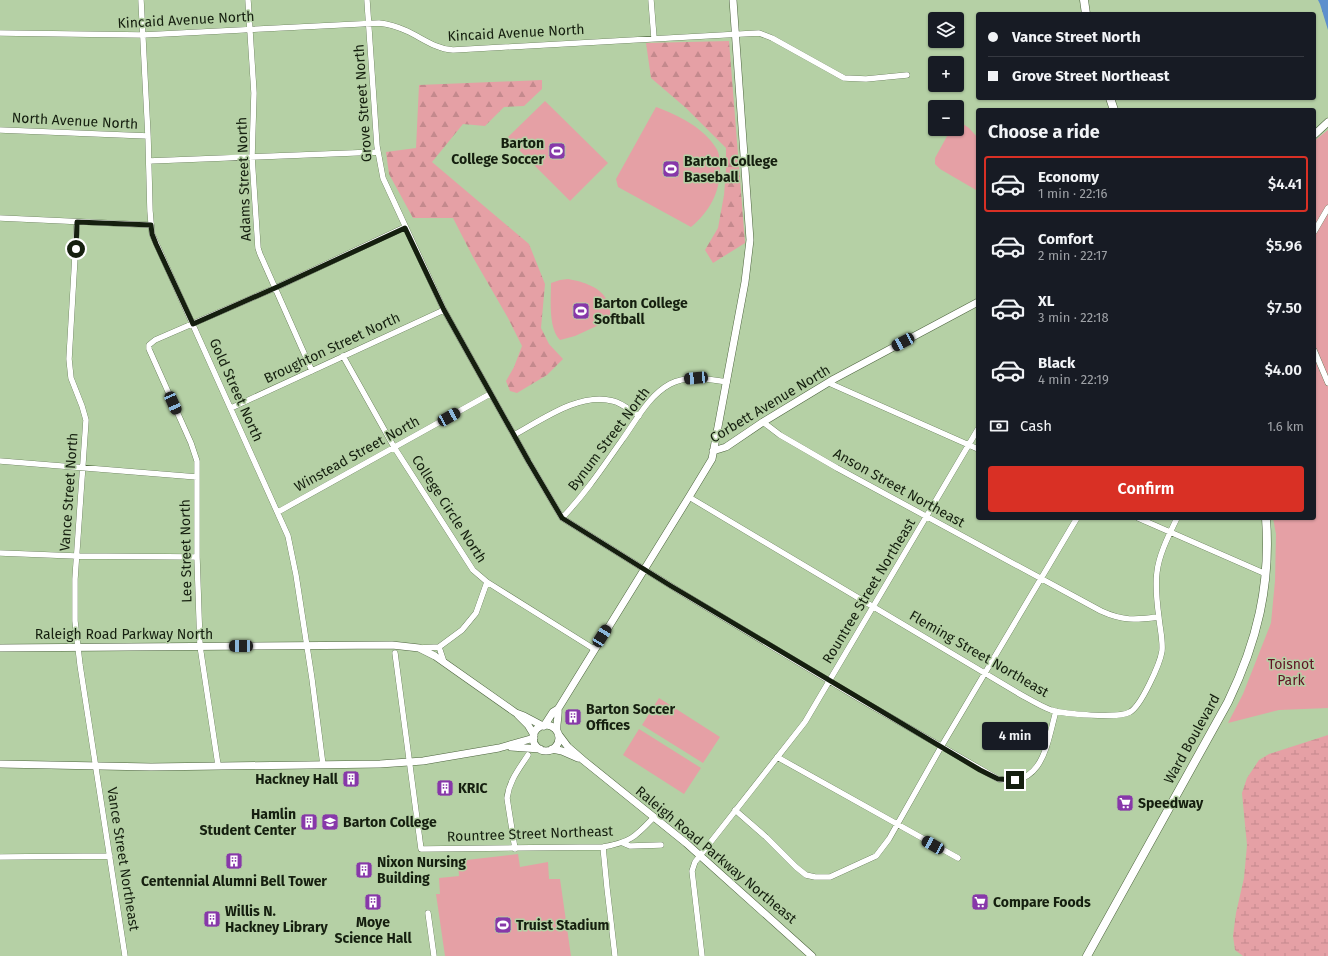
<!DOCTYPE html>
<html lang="en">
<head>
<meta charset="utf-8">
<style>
	:root { --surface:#171b24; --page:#20242c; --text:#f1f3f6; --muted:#9ea1a6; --line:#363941; --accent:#d93025 }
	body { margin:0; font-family:"Fira Sans",sans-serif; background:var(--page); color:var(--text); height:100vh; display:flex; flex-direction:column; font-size:15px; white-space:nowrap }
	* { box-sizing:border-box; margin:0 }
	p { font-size:13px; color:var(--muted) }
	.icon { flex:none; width:22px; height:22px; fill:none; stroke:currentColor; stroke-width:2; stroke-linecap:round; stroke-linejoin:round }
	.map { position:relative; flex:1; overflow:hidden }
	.side { position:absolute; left:976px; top:108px; width:340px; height:412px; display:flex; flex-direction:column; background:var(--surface); border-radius:4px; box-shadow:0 1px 3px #0004 }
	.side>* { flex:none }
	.banner { position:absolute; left:976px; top:12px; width:340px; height:88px; border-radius:4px; box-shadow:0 1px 3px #0004; display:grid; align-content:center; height:88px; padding:0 12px; background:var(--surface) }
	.buttons { position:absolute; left:928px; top:12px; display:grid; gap:8px }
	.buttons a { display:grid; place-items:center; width:36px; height:36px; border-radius:4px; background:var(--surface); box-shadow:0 1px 3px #0004; font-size:20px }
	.end { position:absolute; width:18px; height:18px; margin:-9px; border:5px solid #151f0f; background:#fff; box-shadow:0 0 0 2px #fff }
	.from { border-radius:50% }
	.bubble { position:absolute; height:28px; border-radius:4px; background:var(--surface); box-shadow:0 1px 3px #0004; font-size:13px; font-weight:600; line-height:28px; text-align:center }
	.car { position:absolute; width:12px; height:24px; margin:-12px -6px; border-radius:5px; box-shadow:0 0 3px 1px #0007; background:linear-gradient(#222 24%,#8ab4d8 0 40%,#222 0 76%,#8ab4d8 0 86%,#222 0) }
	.banner b { display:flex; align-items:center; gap:14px; height:38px; font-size:15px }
	.banner b+b { border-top:1px solid var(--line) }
	.banner i { width:10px; height:10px; background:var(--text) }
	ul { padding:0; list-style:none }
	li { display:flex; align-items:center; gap:12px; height:56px; margin:0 8px 6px; padding:0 4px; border:2px solid transparent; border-radius:4px }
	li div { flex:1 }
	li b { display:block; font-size:15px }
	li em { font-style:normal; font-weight:600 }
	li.active { border-color:var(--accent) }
	li>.icon { width:36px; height:36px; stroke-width:1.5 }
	h2 { padding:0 12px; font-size:18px; line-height:48px }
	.pay { display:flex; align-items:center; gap:10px; height:44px; padding:0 12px; font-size:15px }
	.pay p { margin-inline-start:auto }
	.button { display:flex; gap:8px; margin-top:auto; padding:8px 12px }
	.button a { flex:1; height:46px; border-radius:4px; background:var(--accent); color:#fff; font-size:16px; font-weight:600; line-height:46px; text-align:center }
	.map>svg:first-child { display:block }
</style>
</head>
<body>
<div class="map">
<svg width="1328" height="956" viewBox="0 0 1328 956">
	<defs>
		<pattern id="forest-firs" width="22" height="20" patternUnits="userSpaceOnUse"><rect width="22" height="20" fill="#e5a0a5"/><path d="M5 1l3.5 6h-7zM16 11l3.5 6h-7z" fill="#c4898d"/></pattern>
		<pattern id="wetland-marsh" width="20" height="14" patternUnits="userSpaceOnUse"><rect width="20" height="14" fill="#e5a0a5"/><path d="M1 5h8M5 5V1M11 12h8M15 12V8" fill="none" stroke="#c4898d"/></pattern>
		<pattern id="water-ripples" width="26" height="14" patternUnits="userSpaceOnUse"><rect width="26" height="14" fill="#5c8fcd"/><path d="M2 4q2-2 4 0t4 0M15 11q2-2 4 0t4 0" fill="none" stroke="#4b74a5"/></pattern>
	</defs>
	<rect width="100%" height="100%" fill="#b5d0a5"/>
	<!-- green -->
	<path fill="#e5a0a5" d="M545,101L608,163L570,201L507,138Z
		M656,107C678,115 704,128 716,148C720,154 720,162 720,169C720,193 709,212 691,227L618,187L616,179Z
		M957,120L969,128L978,138V186L976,190L940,169L935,164V158L951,129H957Z
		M1328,130V708L1279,710L1228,723L1243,694L1271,623L1275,581L1276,534L1273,518H1314V141Z
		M568,279C580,281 598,286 605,297C609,303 610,312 612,319L575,336L560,340C548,328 551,299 551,283L560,280Z
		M659,698L720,737L703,763L642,725Z
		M639,729L701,768L684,794L623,755Z
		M518,854L520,867L548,862L549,879H560L571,956H445L436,894H440L439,878L459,876L458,861Z"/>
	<!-- forest -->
	<path fill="url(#forest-firs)" d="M729,41L745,243L713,263L705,250L718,228L724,195L726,170V148L686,108L651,78L646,43Z
		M542,80V89L524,106L504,107L485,126L463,124L432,162L529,244L545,284L541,328L549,344L563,359L547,375L517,393L510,391L506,381L514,367L522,346L508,318L474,259L453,218H413L389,174L386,152L416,148L419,85Z"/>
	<!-- wetland -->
	<path fill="url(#wetland-marsh)" d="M1328,735V956H1243L1235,950L1233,936L1236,913L1244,878L1247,845L1242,793L1247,778L1259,760L1269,754Z"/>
	<!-- water -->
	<path fill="url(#water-ripples)" d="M1318,0H1328V30L1320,4Z"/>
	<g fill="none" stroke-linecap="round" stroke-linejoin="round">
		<!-- minor casing -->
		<g stroke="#4c633d" stroke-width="6">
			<path id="minor" d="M141,0L148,136L150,211L152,234L288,536L296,575L312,679L323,765
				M248,0L254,93L252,157L258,248L260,254L312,371
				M367,0L377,146L383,178L444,310L529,462L562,518L684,594L861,700L998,779C1043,789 1047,743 1056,711
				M651,0L654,38
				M0,33L143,35L379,23C389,24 398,27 407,31C422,38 436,49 453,50L759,33L772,38L844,78L866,79L907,75
				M0,130L148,136
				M149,161L378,152
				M0,218L151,225
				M77,222L69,359L71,378L82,406L86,420L75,579V621L80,665L125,956
				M1314,232L1328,208
				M1314,350L1328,383
				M343,356L394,447L473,570L487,582L594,649
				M829,383L978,449
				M231,408L444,310
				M763,422L780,435L837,468L1101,611C1123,621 1135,620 1159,617
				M514,435C542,420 579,392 613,401C622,403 631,411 639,416
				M0,461L197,477
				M689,497L1018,693C1029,699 1040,706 1051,710C1064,714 1118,719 1130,712C1141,706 1160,664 1162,651C1163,640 1160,629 1159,618C1157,603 1155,587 1157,572C1159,554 1169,535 1177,518
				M278,512L490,394
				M562,518C585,494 603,467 622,440C636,421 648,396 670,384C687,375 708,379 727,382
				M1138,518L1266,574
				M0,553L76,556L197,557
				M439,647L444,662
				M419,648L439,647L462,630L476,613L487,582
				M395,653L421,849L603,847C631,842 635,837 654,817
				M777,757L958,858
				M218,765L200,646L197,557V461L191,443L149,349V345L155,340L275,288L405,227
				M735,810L766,837L796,867L806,875L815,877H830L876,856L889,839L941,747L1077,518
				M623,843L630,846L661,845
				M603,847L607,888L615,956
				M515,849L507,798C509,781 519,769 528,755
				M0,857L110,856
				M428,913L434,956
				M702,956L692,871L695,862L805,722L978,429"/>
		</g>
		<!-- tertiary casing -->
		<g stroke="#4c633d" stroke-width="8">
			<path id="tertiary" d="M1314,135L1328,122
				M713,451L726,447L763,422L834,379L978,302
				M0,648L392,645L419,648L435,656L516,713L524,716L543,726
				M518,715L528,725L534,735
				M533 738a13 13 0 1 1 26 0a13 13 0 1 1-26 0Z
				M544,726L553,712L558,709L689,497L712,459L745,282L750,240L733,0
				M557,731C556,724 559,716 558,709
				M559,735L568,747L583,760L686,843L812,956
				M511,747L540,749
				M552,749L562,751L578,758
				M0,764L151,767L380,764L423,761L499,748L534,738"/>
		</g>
		<!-- secondary casing -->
		<g stroke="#4c633d" stroke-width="9">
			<path id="secondary" d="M1084,0L1086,14
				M1110,98L1114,110
				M1087,956L1228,702C1257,642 1271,585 1266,518"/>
		</g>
		<!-- minor -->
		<use href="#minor" stroke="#fff" stroke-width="5.5"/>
		<!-- tertiary -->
		<use href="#tertiary" stroke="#fff" stroke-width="7"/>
		<!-- secondary -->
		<use href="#secondary" stroke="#fff" stroke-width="8"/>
	</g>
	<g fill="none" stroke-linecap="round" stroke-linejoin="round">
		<!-- route -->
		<path stroke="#151f0f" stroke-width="5" d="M76,249L77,222L151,225L152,234L156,244L193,324L275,288L405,228L444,310L529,462L562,518L671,586L980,770L998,779L1015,780"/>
	</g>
	<!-- icons -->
	<defs>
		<g id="stadium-square" transform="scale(0.9)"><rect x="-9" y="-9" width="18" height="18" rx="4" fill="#8738a9" stroke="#b5d0a5"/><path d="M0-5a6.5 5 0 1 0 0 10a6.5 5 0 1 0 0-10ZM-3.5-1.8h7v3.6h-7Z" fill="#fff"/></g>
		<g id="building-square" transform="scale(0.9)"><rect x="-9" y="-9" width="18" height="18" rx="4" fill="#8738a9" stroke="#b5d0a5"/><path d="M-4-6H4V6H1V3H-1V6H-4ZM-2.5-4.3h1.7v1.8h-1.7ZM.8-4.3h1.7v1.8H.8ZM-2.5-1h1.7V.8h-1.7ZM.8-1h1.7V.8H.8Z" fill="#fff"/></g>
		<g id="supermarket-square" transform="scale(0.9)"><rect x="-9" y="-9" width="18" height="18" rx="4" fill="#8738a9" stroke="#b5d0a5"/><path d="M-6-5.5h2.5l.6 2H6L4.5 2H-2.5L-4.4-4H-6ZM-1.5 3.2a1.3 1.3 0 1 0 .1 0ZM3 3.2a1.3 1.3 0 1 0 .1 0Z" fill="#fff"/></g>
		<g id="university-square" transform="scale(0.9)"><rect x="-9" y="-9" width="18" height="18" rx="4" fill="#8738a9" stroke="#b5d0a5"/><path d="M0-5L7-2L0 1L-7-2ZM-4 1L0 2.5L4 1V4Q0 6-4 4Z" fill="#fff"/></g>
	</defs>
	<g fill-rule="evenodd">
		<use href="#stadium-square" x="557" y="151"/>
		<use href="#stadium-square" x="671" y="169"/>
		<use href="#stadium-square" x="581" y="311"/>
		<use href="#building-square" x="573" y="717"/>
		<use href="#building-square" x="351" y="779"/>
		<use href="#building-square" x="445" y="788"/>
		<use href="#supermarket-square" x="1125" y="803"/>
		<use href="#building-square" x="309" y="822"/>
		<use href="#university-square" x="330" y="822"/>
		<use href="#building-square" x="234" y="861"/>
		<use href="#building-square" x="364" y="870"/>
		<use href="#building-square" x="373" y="902"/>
		<use href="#supermarket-square" x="980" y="902"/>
		<use href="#building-square" x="212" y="919"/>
		<use href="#stadium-square" x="503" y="925"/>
	</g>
	<g text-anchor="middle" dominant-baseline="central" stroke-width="3" stroke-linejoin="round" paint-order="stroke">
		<!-- street labels -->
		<g font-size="14" fill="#151f0f" stroke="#b5d0a5">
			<text transform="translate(186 20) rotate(-3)">Kincaid Avenue North</text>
			<text transform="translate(516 33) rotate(-3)">Kincaid Avenue North</text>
			<text transform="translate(363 103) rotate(-94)">Grove Street North</text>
			<text transform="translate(75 121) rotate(3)">North Avenue North</text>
			<text transform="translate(244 179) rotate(-92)">Adams Street North</text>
			<text transform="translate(332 348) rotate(-25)">Broughton Street North</text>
			<text transform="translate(236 390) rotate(66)">Gold Street North</text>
			<text transform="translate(770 404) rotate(-31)">Corbett Avenue North</text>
			<text transform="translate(609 439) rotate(-53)">Bynum Street North</text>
			<text transform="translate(357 454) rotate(-29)">Winstead Street North</text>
			<text transform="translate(899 488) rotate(29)">Anson Street Northeast</text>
			<text transform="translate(69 492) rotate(-86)">Vance Street North</text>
			<text transform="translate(449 509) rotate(57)">College Circle North</text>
			<text transform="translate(186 551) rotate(-91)">Lee Street North</text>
			<text transform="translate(869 591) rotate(-59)">Rountree Street Northeast</text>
			<text x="124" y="634">Raleigh Road Parkway North</text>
			<text transform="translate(979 654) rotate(30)">Fleming Street Northeast</text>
			<text transform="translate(1192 739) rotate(-61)">Ward Boulevard</text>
			<text transform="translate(530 834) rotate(-2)">Rountree Street Northeast</text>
			<text transform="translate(716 855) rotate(40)">Raleigh Road Parkway Northeast</text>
			<text transform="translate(123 859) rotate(81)">Vance Street Northeast</text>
		</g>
		<!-- poi labels -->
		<g font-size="14" font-weight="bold" fill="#151f0f" stroke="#b5d0a5" text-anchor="start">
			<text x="544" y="143" text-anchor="end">Barton<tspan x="544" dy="16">College Soccer</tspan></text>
			<text x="684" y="161">Barton College<tspan x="684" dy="16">Baseball</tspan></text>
			<text x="594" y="303">Barton College<tspan x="594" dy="16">Softball</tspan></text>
			<text x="586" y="709">Barton Soccer<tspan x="586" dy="16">Offices</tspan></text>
			<text x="338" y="779" text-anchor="end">Hackney Hall</text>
			<text x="458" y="788">KRIC</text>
			<text x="1138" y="803">Speedway</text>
			<text x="296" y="814" text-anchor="end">Hamlin<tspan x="296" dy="16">Student Center</tspan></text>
			<text x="343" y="822">Barton College</text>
			<text x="377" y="862">Nixon Nursing<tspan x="377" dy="16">Building</tspan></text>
			<text x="234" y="881" text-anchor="middle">Centennial Alumni Bell Tower</text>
			<text x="993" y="902">Compare Foods</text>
			<text x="225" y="911">Willis N.<tspan x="225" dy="16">Hackney Library</tspan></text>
			<text x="373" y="922" text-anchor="middle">Moye<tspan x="373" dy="16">Science Hall</tspan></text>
			<text x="516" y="925">Truist Stadium</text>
		</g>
		<!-- park labels -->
		<g font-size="14" fill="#601223" stroke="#b5d0a5">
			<text x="1291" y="664">Toisnot<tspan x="1291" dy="16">Park</tspan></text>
		</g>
	</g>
</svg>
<div class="buttons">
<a><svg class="icon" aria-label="layers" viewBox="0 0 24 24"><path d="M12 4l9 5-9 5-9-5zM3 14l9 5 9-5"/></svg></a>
<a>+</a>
<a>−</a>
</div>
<i class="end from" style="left:76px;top:249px"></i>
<i class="end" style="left:1015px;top:780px"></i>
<div class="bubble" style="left:982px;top:722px;width:66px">4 min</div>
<i class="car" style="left:903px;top:342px;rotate:242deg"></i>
<i class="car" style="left:696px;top:378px;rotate:265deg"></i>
<i class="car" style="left:173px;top:403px;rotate:156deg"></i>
<i class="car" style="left:449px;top:417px;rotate:61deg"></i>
<i class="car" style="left:602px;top:636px;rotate:32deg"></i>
<i class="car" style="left:241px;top:646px;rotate:270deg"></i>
<i class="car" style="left:933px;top:845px;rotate:299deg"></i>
<div class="banner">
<b><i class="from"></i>Vance Street North</b>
<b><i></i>Grove Street Northeast</b>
</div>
<section class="side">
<h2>Choose a ride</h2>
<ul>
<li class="active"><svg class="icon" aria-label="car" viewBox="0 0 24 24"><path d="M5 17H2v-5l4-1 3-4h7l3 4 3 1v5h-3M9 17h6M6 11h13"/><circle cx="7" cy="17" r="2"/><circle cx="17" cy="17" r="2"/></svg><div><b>Economy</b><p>1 min · 22:16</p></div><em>$4.41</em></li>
<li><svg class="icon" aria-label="car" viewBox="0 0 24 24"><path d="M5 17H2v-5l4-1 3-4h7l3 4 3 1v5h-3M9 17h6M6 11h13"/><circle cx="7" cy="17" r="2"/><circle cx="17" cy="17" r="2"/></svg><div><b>Comfort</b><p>2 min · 22:17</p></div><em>$5.96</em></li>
<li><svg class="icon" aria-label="car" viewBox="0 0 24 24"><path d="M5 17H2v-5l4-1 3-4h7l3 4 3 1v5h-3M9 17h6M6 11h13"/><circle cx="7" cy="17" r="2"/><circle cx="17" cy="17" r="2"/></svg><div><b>XL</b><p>3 min · 22:18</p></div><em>$7.50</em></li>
<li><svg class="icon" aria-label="car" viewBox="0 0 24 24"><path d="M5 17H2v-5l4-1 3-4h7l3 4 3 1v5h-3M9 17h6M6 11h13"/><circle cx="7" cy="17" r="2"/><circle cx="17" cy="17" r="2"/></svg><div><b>Black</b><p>4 min · 22:19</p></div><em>$4.00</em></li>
</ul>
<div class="pay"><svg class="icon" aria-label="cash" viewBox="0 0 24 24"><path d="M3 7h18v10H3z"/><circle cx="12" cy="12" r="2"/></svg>Cash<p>1.6 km</p></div>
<div class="button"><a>Confirm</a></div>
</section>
</div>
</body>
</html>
